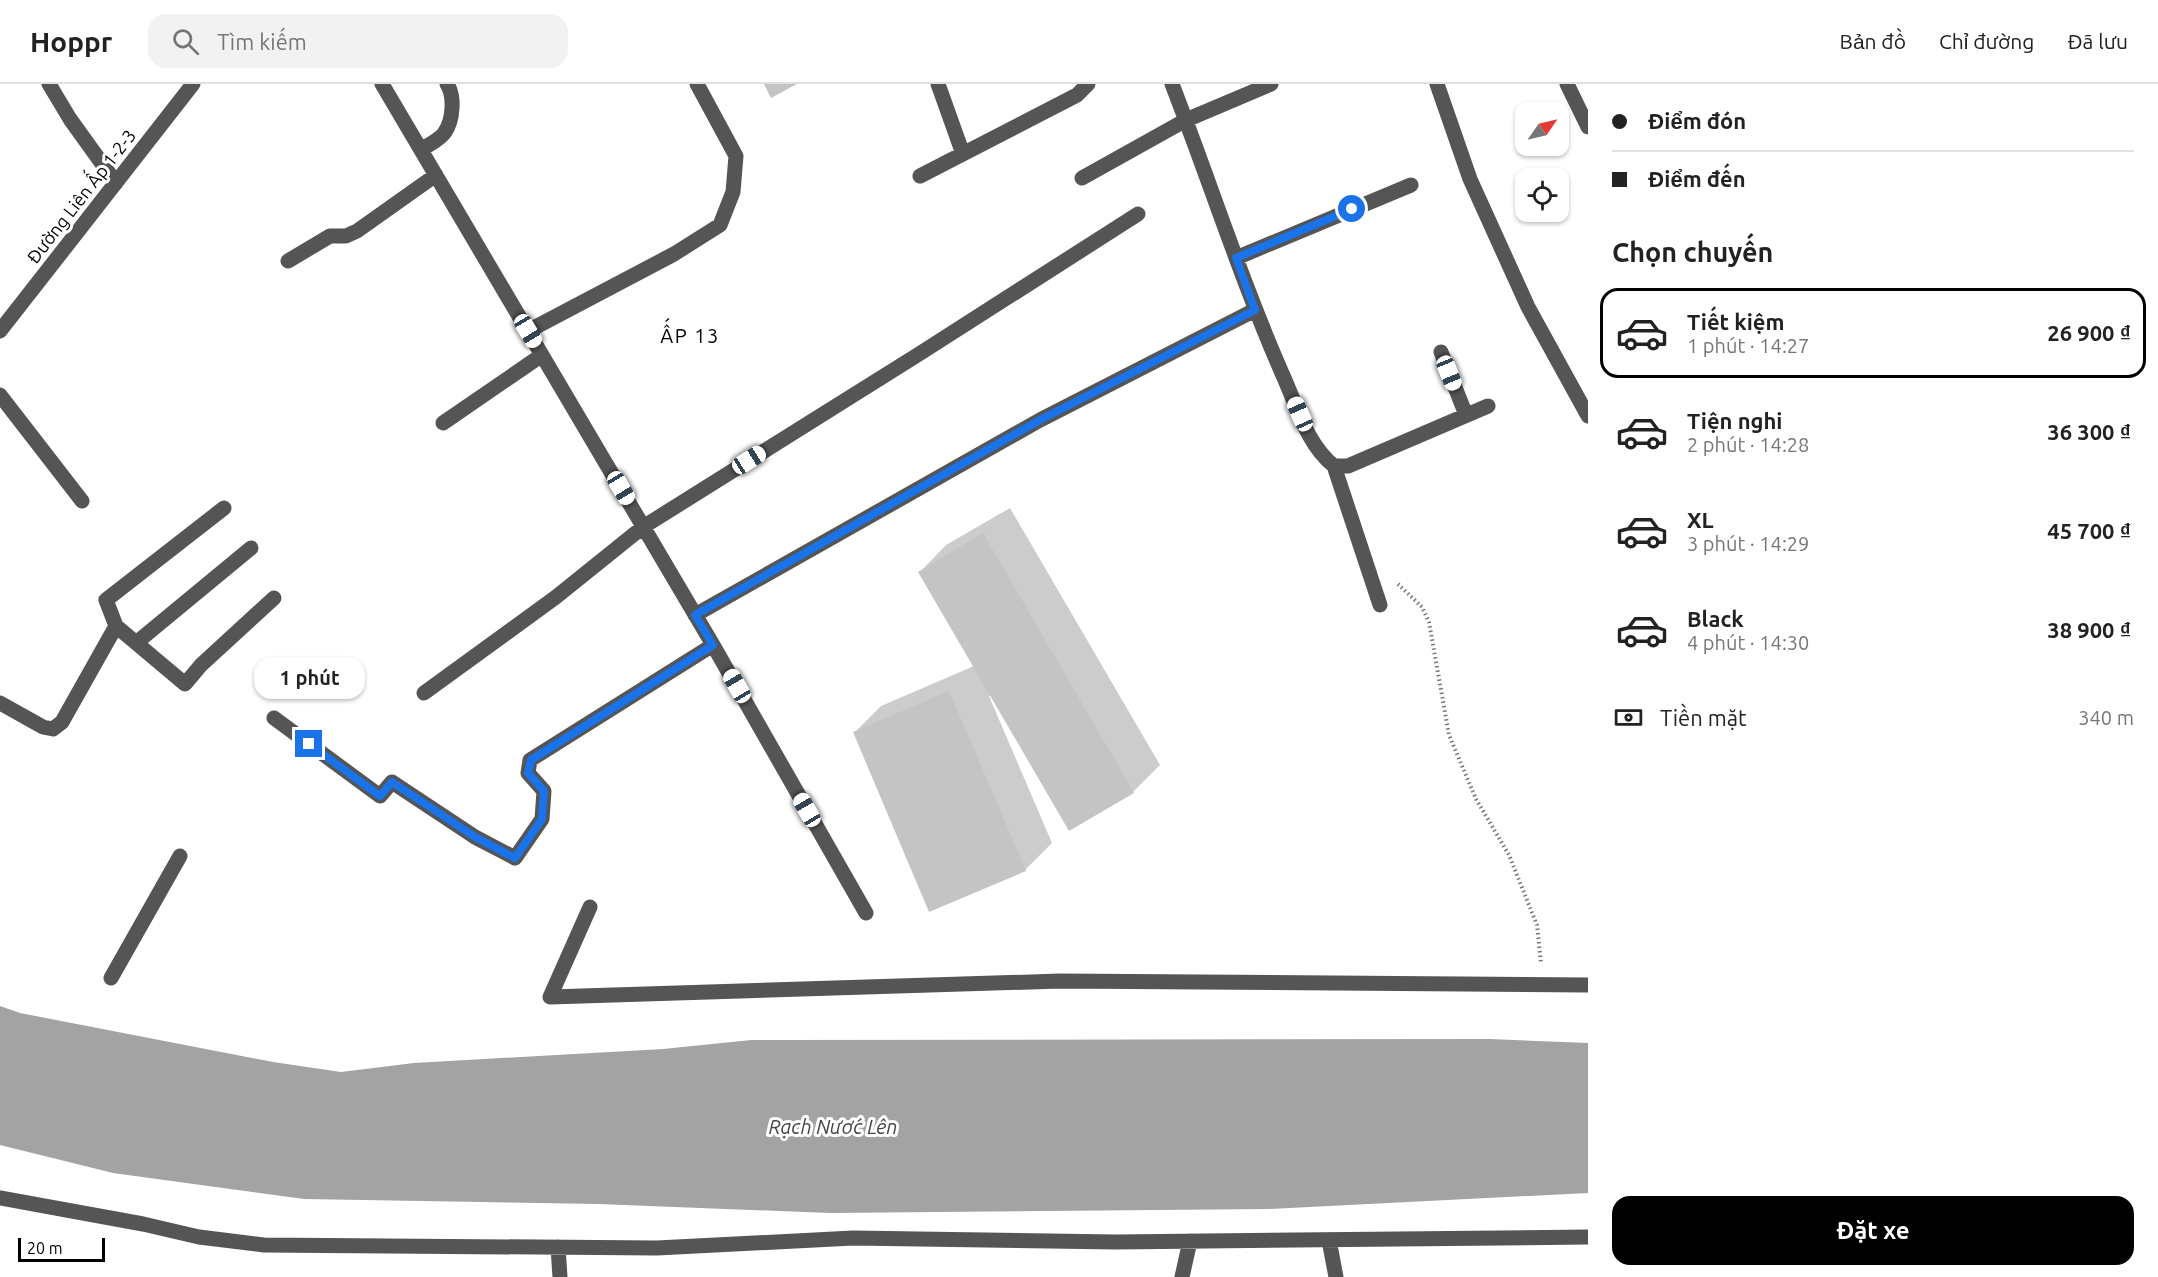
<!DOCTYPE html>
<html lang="vi">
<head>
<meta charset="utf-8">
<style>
	:root { --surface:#fff; --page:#f2f2f2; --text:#222; --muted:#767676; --line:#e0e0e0; --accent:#000 }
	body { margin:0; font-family:Ubuntu,sans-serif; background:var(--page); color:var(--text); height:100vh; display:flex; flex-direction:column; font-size:22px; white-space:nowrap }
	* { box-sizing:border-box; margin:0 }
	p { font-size:20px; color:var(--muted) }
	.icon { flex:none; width:33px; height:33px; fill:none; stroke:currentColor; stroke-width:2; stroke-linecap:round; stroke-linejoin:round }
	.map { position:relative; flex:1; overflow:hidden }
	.sheet { display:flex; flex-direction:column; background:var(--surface); width:570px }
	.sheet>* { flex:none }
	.guide { display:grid; align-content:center; height:132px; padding:0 24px; background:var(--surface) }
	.needle { width:39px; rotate:56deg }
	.buttons { position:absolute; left:1515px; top:18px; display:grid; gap:12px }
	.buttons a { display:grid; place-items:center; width:54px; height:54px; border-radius:12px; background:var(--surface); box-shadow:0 2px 4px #0004; font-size:30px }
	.scale { position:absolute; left:18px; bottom:15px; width:87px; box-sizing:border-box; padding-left:6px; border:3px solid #000; border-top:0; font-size:16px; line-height:21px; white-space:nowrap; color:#000; -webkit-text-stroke:4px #fff; paint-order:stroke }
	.end { position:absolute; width:27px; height:27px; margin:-14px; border:8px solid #1a73e8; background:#fff; box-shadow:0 0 0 3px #fff }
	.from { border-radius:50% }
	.bubble { position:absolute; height:42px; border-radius:18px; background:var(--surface); box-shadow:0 2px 4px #0004; font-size:20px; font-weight:700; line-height:42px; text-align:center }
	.car { position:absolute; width:18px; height:36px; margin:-18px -9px; border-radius:8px; box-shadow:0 0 4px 2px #0007; background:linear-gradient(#fff 24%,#345 0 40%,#fff 0 76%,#345 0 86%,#fff 0) }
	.guide b { display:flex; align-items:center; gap:21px; height:57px; font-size:22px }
	.guide b+b { border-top:2px solid var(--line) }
	.guide i { width:15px; height:15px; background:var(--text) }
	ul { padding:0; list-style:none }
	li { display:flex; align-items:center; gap:18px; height:90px; margin:0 12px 9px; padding:0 12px; border:3px solid transparent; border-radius:18px }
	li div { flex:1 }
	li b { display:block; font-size:22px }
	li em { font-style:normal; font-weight:700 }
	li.active { border-color:var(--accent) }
	li>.icon { width:54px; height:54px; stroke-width:1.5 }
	h2 { padding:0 24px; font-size:27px; line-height:72px }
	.pay { display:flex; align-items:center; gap:15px; height:66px; padding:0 24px; font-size:22px }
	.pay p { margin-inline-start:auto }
	.primary-button { display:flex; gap:12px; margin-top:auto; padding:12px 24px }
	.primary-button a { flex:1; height:69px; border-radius:18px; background:var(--accent); color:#fff; font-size:24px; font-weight:700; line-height:69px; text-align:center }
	header { display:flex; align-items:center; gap:36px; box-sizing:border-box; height:84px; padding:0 30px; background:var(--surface); border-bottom:2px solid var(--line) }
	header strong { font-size:28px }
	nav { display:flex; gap:33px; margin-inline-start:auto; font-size:21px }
	.search { width:420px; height:54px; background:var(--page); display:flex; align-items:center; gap:15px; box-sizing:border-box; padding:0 21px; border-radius:18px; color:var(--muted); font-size:22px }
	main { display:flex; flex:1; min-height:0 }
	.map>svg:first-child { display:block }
</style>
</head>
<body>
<header>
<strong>Hoppr</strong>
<div class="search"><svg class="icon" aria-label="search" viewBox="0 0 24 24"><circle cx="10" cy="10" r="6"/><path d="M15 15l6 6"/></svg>Tìm kiếm</div>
<nav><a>Bản đồ</a><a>Chỉ đường</a><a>Đã lưu</a></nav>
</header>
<main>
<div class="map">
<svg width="1588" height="1193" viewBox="0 0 1588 1193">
	<rect width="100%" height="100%" fill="#fff"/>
	<!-- water -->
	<path fill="#a3a3a3" d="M0,922L20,929L273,978L341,988L414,979L663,965L751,956L1490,955L1588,959V1109L1269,1125L830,1129L598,1120L304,1115L113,1089L0,1061Z"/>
	<!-- shadow -->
	<path fill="#0003" d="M1010,424L1160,681L1133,708L1069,745L991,611L989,612L1052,759L1025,786L854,649L881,622L974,582L920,488L946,461Z"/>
	<!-- building -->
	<path fill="#c4c4c4" d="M764,0H797L771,14Z
		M983,449L1134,709L1069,747L918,488Z
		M949,607L1026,787L929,828L853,648Z"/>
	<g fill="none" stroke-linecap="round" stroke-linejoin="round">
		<!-- path -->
		<path stroke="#777" stroke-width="4" stroke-dasharray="1.5 3" stroke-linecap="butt" d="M1398,500L1422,523L1429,538L1449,651L1476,715L1509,771L1537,841L1541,879"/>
		<!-- minor -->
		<path stroke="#555" stroke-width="15" d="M49,0L70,35L116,99
			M382,0L713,561L866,829
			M938,0L963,70
			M1172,0C1210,98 1242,199 1285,296C1298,326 1308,361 1334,382H1348L1488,322
			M1437,0L1470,95L1528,223L1588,332
			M1567,0L1588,43
			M421,66C428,61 441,55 445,48C453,36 455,12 447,0
			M920,92L1077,11L1088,0
			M1082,94L1186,36L1271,0
			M1236,174L1411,101
			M288,177L330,152H346L357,147L436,91
			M0,247L193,0
			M528,247L674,170L720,141L733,108L736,72L697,0
			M1441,268L1466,331
			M0,311L82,417
			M443,339L542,271
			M1334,382L1380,521
			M224,424L106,516L116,542L185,600L201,581L274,514
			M695,531L1040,336L1255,226
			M136,559L251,464
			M424,609L556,513L643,443L919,270L1138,130
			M0,619L43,643L53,645L62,638L116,542
			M274,634L380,712L392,698L475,753L515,774L542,735L544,707L528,689L530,676L713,561
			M590,823L550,913L1060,897L1588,901
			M111,894L180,772
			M0,1114L143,1140L199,1153L264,1161L657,1164L853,1154L1116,1158L1588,1153
			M1329,1156L1336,1193
			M558,1163L560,1193
			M1182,1193L1190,1157"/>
	</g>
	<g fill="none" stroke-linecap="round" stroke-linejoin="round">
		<!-- route -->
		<path stroke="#1a73e8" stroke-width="8" d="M309,660L380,712L392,698L475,753L515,774L542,735L544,707L528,689L531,676L713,561L695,531L1040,336L1255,226L1236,174L1352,125"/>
	</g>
	<g text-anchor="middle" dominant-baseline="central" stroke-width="6" stroke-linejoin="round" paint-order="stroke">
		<!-- street labels -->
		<g font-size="18" fill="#000" stroke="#fff">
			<text transform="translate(81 112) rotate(-52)">Đường Liên Ấp 1-2-3</text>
		</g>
		<!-- neighbourhood labels -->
		<g font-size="20" letter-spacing="1.5" fill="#000" stroke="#fff">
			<text x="690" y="251">ẤP 13</text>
		</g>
		<!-- water labels -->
		<g font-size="20" font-style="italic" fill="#444" stroke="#fff">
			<text x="833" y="1042">Rạch Nước Lên</text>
		</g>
	</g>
</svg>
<div class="buttons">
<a><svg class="needle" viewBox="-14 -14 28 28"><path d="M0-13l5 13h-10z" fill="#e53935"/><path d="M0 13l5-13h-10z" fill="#767676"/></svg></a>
<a><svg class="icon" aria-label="locate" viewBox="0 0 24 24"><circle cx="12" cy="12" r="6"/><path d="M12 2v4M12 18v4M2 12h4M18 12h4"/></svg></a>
</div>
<div class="scale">20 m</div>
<i class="end from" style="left:1352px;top:125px"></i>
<i class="end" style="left:309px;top:660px"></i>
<div class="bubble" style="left:254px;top:573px;width:111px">1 phút</div>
<i class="car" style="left:528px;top:247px;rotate:149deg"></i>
<i class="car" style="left:1449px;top:289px;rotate:158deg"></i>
<i class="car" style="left:1300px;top:330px;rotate:336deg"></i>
<i class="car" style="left:749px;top:376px;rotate:58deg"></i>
<i class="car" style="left:621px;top:404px;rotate:149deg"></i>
<i class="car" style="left:737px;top:602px;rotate:330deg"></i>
<i class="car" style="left:807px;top:726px;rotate:330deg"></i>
</div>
<section class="sheet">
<div class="guide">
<b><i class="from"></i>Điểm đón</b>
<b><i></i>Điểm đến</b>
</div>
<h2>Chọn chuyến</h2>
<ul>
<li class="active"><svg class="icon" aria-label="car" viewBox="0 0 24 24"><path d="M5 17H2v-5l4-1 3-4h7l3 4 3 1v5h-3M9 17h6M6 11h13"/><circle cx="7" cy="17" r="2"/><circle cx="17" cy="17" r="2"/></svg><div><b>Tiết kiệm</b><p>1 phút · 14:27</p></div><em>26 900 ₫</em></li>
<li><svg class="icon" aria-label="car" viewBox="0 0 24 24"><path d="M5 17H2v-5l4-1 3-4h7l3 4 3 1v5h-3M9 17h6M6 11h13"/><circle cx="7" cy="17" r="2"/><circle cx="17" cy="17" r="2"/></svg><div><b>Tiện nghi</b><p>2 phút · 14:28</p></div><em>36 300 ₫</em></li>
<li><svg class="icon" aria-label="car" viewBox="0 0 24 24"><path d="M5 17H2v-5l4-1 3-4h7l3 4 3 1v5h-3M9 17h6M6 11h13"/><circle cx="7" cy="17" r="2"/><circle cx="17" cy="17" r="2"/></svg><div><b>XL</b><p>3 phút · 14:29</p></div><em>45 700 ₫</em></li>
<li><svg class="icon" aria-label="car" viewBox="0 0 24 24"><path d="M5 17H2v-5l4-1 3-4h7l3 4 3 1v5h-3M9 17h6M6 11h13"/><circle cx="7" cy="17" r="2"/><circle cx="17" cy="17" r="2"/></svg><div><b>Black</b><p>4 phút · 14:30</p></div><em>38 900 ₫</em></li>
</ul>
<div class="pay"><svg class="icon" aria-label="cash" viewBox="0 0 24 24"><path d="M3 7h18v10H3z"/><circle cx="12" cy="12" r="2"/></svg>Tiền mặt<p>340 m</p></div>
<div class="primary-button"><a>Đặt xe</a></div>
</section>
</main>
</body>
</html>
